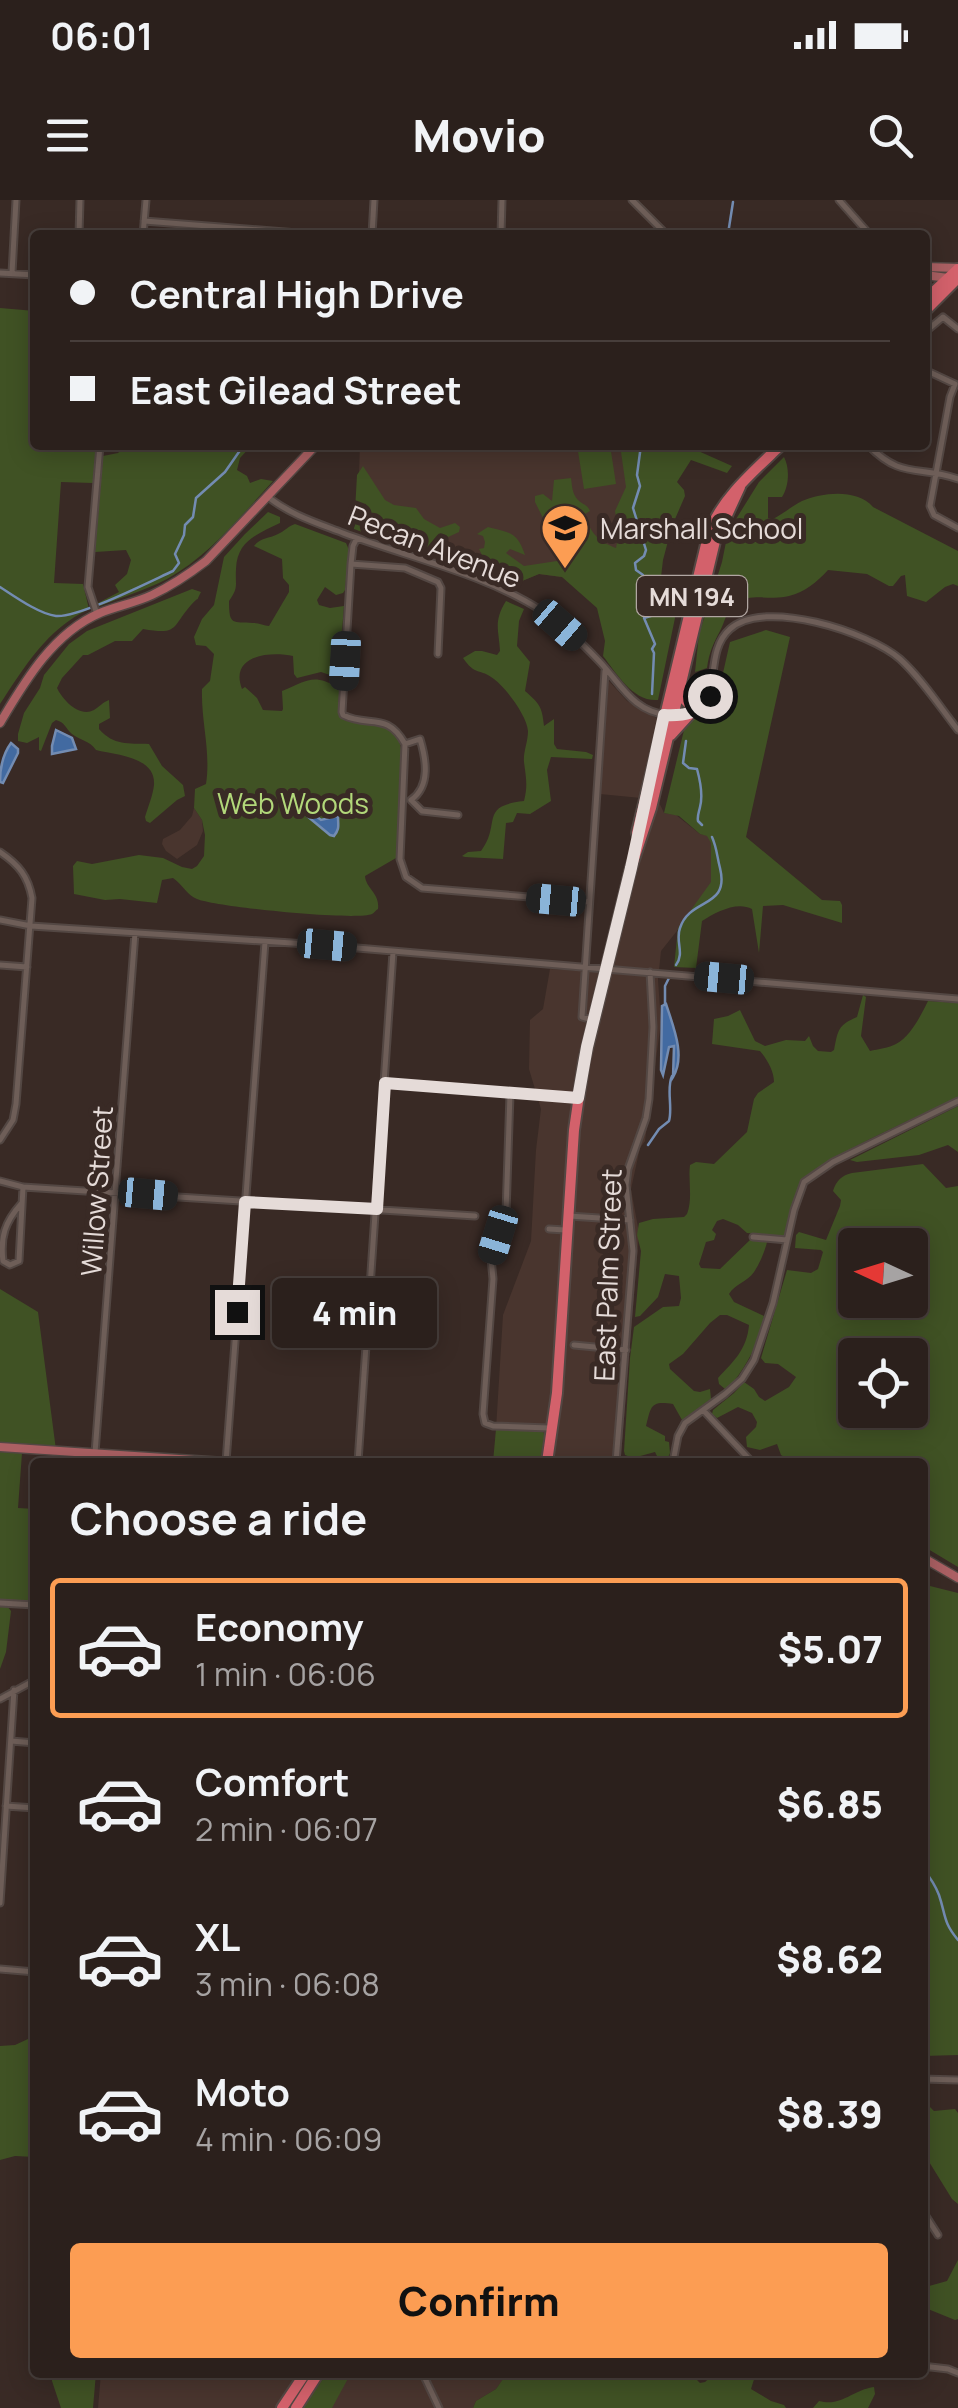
<!DOCTYPE html>
<html lang="en">
<head>
<meta charset="utf-8">
<style>
	:root { --surface:#2b201c; --page:#332825; --text:#f1f3f6; --muted:#a6a3a3; --line:#473e3b; --accent:#fc9d53 }
	body { margin:0; font-family:Manrope,sans-serif; background:var(--page); color:var(--text); height:100vh; display:flex; flex-direction:column; font-size:38px; white-space:nowrap }
	* { box-sizing:border-box; margin:0 }
	p { font-size:32px; color:var(--muted) }
	.icon { flex:none; width:55px; height:55px; fill:none; stroke:currentColor; stroke-width:2; stroke-linecap:round; stroke-linejoin:round }
	.map { position:relative; flex:1; overflow:hidden }
	.panel { position:absolute; left:30px; top:1258px; width:898px; height:920px; display:flex; flex-direction:column; background:var(--surface); border-radius:10px; box-shadow:0 5px 25px #0003,0 0 0 2px var(--line) }
	.panel>* { flex:none }
	.top-card { position:absolute; left:30px; top:30px; width:900px; height:220px; border-radius:10px; box-shadow:0 5px 25px #0003,0 0 0 2px var(--line); display:grid; align-content:center; height:220px; padding:0 40px; background:var(--surface) }
	.needle { width:65px; rotate:274deg }
	.tools { position:absolute; left:838px; top:1028px; display:grid; gap:20px }
	.tools a { display:grid; place-items:center; width:90px; height:90px; border-radius:10px; background:var(--surface); box-shadow:0 5px 25px #0003,0 0 0 2px var(--line); font-size:50px }
	.end { position:absolute; width:45px; height:45px; margin:-22px; border:12px solid #e5dbd8; background:#111; box-shadow:0 0 0 5px #111 }
	.from { border-radius:50% }
	.bubble { position:absolute; height:70px; border-radius:10px; background:var(--surface); box-shadow:0 5px 25px #0003,0 0 0 2px var(--line); font-size:32px; font-weight:800; line-height:70px; text-align:center }
	.car { position:absolute; width:30px; height:60px; margin:-30px -15px; border-radius:12px; box-shadow:0 0 8px 2px #0007; background:linear-gradient(#222 24%,#8ab4d8 0 40%,#222 0 76%,#8ab4d8 0 86%,#222 0) }
	.top-card b { display:flex; align-items:center; gap:35px; height:95px; font-size:38px }
	.top-card b+b { border-top:2px solid var(--line) }
	.top-card i { width:25px; height:25px; background:var(--text) }
	ul { padding:0; list-style:none }
	li { display:flex; align-items:center; gap:30px; height:140px; margin:0 20px 15px; padding:0 20px; border:5px solid transparent; border-radius:10px }
	li div { flex:1 }
	li b { display:block; font-size:38px }
	li em { font-style:normal; font-weight:800 }
	li.on { border-color:var(--accent) }
	li>.icon { width:90px; height:90px; stroke-width:1.5 }
	h2 { padding:0 40px; font-size:45px; line-height:120px }
	.cta { display:flex; gap:20px; margin-top:auto; padding:20px 40px }
	.cta a { flex:1; height:115px; border-radius:10px; background:var(--accent); color:#111; font-size:40px; font-weight:800; line-height:115px; text-align:center }
	.status { display:flex; justify-content:space-between; align-items:center; height:70px; padding:0 50px; background:var(--surface); direction:ltr }
	.status svg { height:28px; fill:currentColor }
	header { display:flex; justify-content:space-between; align-items:center; height:130px; padding:0 40px; background:var(--surface); font-size:45px; font-weight:800 }
	.map>svg:first-child { display:block }
</style>
</head>
<body>
<div class="status"><b>06:01</b><svg viewBox="0 0 49 12"><path d="M0 12V9h3v3zM5 12V6h3v6zM10 12V3h3v9zM15 12V0h3v12zM26 1h20v11H26zM47 4h2v5h-2z"/></svg></div>
<header><svg class="icon" aria-label="menu" viewBox="0 0 24 24"><path d="M4 6h16M4 12h16M4 18h16"/></svg>Movio<svg class="icon" aria-label="search" viewBox="0 0 24 24"><circle cx="10" cy="10" r="6"/><path d="M15 15l6 6"/></svg></header>
<div class="map">
<svg width="958" height="2208" viewBox="0 0 958 2208">
	<rect width="100%" height="100%" fill="#392a25"/>
	<!-- built -->
	<path fill="#49352e" d="M360,245H685L605,410L569,378L539,374L510,386L495,379L375,338L357,330Z
		M608,480L627,501L660,520L647,577L664,613L676,615L700,634L720,638L715,683L661,751L658,780L661,822L645,941L640,948L631,989L639,1033L621,1256L650,1262H540L496,1229L503,1115L531,1041L536,950L541,909L529,869L530,820L543,809L550,769L599,772L641,598L600,594Z
		M194,608L202,620L203,631L197,645L177,659L166,651L162,644L163,639L180,630L192,616Z
		M101,2173H508L496,2189L476,2201L473,2208H98Z"/>
	<!-- green -->
	<path fill="#405224" fill-rule="evenodd" d="M0,108L35,111V245H96L93,283L61,282L54,383L83,384L89,409C47,429 25,466 0,504Z
		M127,245H144L148,248L153,245H181L184,250L189,251L199,245H252L240,258L237,270L247,276L250,283L261,279L273,281C241,316 209,356 167,379C146,390 122,397 100,406L98,403L119,392L115,385L127,374L131,360L126,350L95,352L103,256L118,253Z
		M577,245H610L616,284L584,289Z
		M620,245H692L696,250L732,266L727,273L691,260L677,282L684,290L685,296L672,326L663,360L661,377L675,418L658,500C633,502 617,474 603,456L605,441L597,408L562,377L539,374L510,386L495,379L354,329L357,275L363,266L385,300L394,305L416,308L424,319L440,328L455,323L460,327L459,332L446,338V342L453,344L457,350C467,352 473,359 484,359L479,349L484,348L485,342L483,336L477,334L488,327C510,333 517,331 525,355L510,349L506,353L524,366L557,361L572,353L565,331L557,337L552,336L535,302V296L543,294L552,301L554,280L571,278C572,285 572,294 578,300C583,305 587,304 590,311L585,314C590,333 598,341 616,348L619,332L615,311L626,287Z
		M784,257C790,268 789,287 782,297H768V318L773,319C783,314 792,306 802,301C824,292 857,289 873,307L958,351V386L953,384L945,387L926,402L907,396L905,375L901,376L893,386H889L867,374L828,370C817,382 805,392 789,396C771,401 751,392 735,404C726,411 725,422 720,431C713,444 709,453 707,468L695,472L699,434L722,362L728,332L759,282Z
		M268,312L280,317V323C258,334 237,340 236,369C235,386 239,387 229,401C229,427 233,421 253,423C259,423 264,426 269,426L289,392V385L283,378L282,359L254,346C261,337 269,339 278,334C285,331 288,326 295,324L346,343L349,350L345,390L343,393L336,395L325,387L317,400L319,405L330,408L344,406L339,470L336,477L321,472L297,478L294,474L293,456C270,451 229,455 242,489L245,487L257,498L263,510L282,511L283,509L282,491C309,480 312,473 340,488C339,500 335,513 346,521C373,523 400,521 402,556L396,658L365,676C366,689 380,693 378,709C376,710 374,713 372,714C356,721 216,707 197,699C187,695 182,684 173,678L162,680L157,703L120,699L105,700L74,694L73,666L77,661L92,664L139,655L163,658L182,667L192,669L197,666L204,656L205,635L202,620L194,608L195,589L206,584C211,551 201,522 202,489L210,481L214,454L206,446L196,445L194,437L202,419L214,405L224,357L245,334Z
		M192,389L201,392C194,406 202,393 191,405C171,428 179,435 143,429L132,441H115L88,455H83L62,478L57,488C62,499 79,518 94,510C99,507 103,502 109,500L110,518L99,524V529C114,546 128,543 149,544L162,566L183,585L185,596L177,600L150,623L146,621L145,617C148,607 153,595 154,585C156,556 115,555 96,550C89,540 81,541 72,534C65,528 66,523 56,520L52,523L41,551L39,550V537L27,543L18,541V534L24,513L40,488L44,475L69,444L87,431Z
		M506,401L524,409L519,421L517,446L530,462L525,491C540,504 542,507 544,526L554,519V544L557,549L586,552L593,555L592,559L551,557L547,570L551,601L530,614L517,613L513,622L506,623L503,659L465,657L462,656L468,652L481,651C502,623 478,606 524,601C528,585 526,578 524,562C523,552 528,542 528,531C527,516 506,488 494,479C480,468 475,476 463,458L475,451H482L497,455L500,451C499,430 493,422 506,401Z
		M766,430L790,437L746,637L822,700L840,701L842,705V723L783,705L763,706L759,753L752,709C737,701 716,712 702,721L696,768L674,767L678,728L711,682V643L707,636L700,634L679,616L664,613L685,526L718,495L730,442Z
		M863,795L866,797L861,836L870,851C878,849 889,848 896,844C911,836 921,815 928,801L958,803V898C926,913 818,959 801,984C791,999 791,1019 784,1036L747,1033L738,1025L723,1019L717,1021L712,1030L716,1034L714,1040L706,1042L699,1064L701,1068L720,1069L751,1039L767,1042C765,1051 759,1065 754,1072C747,1082 735,1084 729,1094L734,1102L764,1116C758,1146 747,1165 729,1188L725,1189L719,1184L718,1178C734,1161 747,1149 749,1125L727,1115H720L710,1123L683,1154L669,1164L670,1169L694,1191L700,1192L710,1189L711,1199L682,1220L673,1204C650,1200 651,1207 646,1226L665,1236V1241L669,1242L670,1253L666,1262H660L655,1252L633,1258L625,1255L624,1251L630,1158L634,1127L663,1107L679,1106L681,1098L679,1076L665,1074L658,1097L640,1116L635,1117L641,1051L637,1035L639,1023L653,1019L684,1017L687,1014C693,998 688,981 690,965L696,962L714,964L747,932L754,899L758,893L774,882C774,871 767,859 760,851L712,844L714,819L728,816L740,810L755,841L765,846L786,840L805,841L809,836L813,846L818,851L831,852L834,850C838,830 838,825 857,817Z
		M958,906V952L948,945L919,955L857,962L850,960Z
		M923,964L946,988L958,986V1367L923,1346L922,1262H793L781,1255L777,1244L760,1250L747,1247L746,1237L756,1227L757,1222L752,1213L738,1207L717,1218L712,1214L713,1210L734,1193L744,1182L754,1189L759,1197L765,1201L789,1187L796,1177L778,1164L765,1163L761,1158L787,1070L811,1073L818,1069L823,1052L821,1050L795,1048L796,1035L799,1032L826,1040L840,1006L841,1000L833,991C836,981 842,975 852,973ZM855,1045H910V1100H855ZM855,1155H910V1210H855Z
		M0,1089L38,1112L56,1250L0,1245Z
		M496,1229L543,1232L545,1235L540,1262H493Z
		M0,1251L22,1253L18,1308L35,1309V1405L0,1403Z
		M922,1384L958,1393V1855L923,1856Z
		M3,1405L7,1406L11,1411L6,1452L0,1469V1407Z
		M35,1822V1957L15,1956L0,1960V1846L15,1845L28,1839L31,1825Z
		M928,1905L934,1911L955,1909L958,1913V2004L952,1999L923,1952V1923L927,1920Z
		M958,2060V2119L955,2120L923,2107L922,2088L947,2081Z
		M508,2172L695,2173L697,2180L700,2183L705,2182L715,2173H756L751,2189L771,2201L784,2205L786,2208H473L476,2201L496,2189Z
		M52,2173H96L93,2208H61L52,2181Z
		M327,2173H351L332,2208H303Z
		M874,2187L875,2194L868,2208H813L819,2201C842,2207 852,2190 874,2187Z"/>
	<!-- water -->
	<path fill="#426aa1" stroke="#738cb2" stroke-width="2.5" d="M56,530L72,538L76,549L52,554V546Z
		M11,543L18,549V553L3,583L0,582C0,568 3,554 11,543Z
		M311,612L321,620L338,616C338,626 340,628 334,636L330,635L307,616Z
		M666,804C673,826 686,856 673,877L674,846L669,847L663,875L661,870L662,806Z"/>
	<g fill="none" stroke-linecap="round" stroke-linejoin="round">
		<!-- stream -->
		<path stroke="#738cb2" stroke-width="2.5" d="M728,34L733,2
			M641,245L637,275L640,286L633,308L646,350L644,356L635,363L636,370L643,375
			M647,378L651,389L650,404L655,410L654,415L644,418L655,444L652,449L654,453L652,494
			M0,387C14,396 39,414 56,416C78,418 149,382 173,371L179,363L175,354L184,335L185,325L193,317L196,298L225,272L241,249L246,245
			M686,541L683,563L689,568L697,569C700,580 703,596 700,607C699,612 697,616 698,621L702,625
			M676,765C685,753 675,741 680,728C690,697 730,709 720,668C717,657 717,648 712,637
			M665,805V786L669,778
			M648,945L659,929L669,921C673,907 666,889 672,876
			M922,1667C929,1676 935,1684 939,1695C946,1716 943,1722 958,1740"/>
		<!-- minor casing -->
		<g stroke="#534743" stroke-width="9">
			<path id="minor" d="M632,0L667,35
				M839,0L870,35
				M144,21L323,35
				M79,35L80,0
				M143,35L146,0
				M372,35L374,0
				M501,35L502,0
				M0,73L35,75
				M12,73L16,0
				M925,132L943,117L958,129
				M925,170L955,184
				M955,184L950,197L930,306L934,315L958,328
				M868,245C902,280 918,265 958,279
				M268,297C291,315 317,323 343,333C407,357 486,374 542,411C563,425 582,443 599,461C621,484 633,512 668,515C734,521 697,458 730,429C764,398 869,432 900,459C922,479 940,507 958,530
				M357,338L353,346L351,364L342,512L343,515C369,528 387,511 405,544L400,659L406,677L422,688L589,702
				M351,364L405,368L438,382L441,388L438,454
				M97,414L88,387L100,245
				M405,544L420,539C426,559 431,586 411,600
				M411,600L422,611L458,615
				M0,652C19,665 28,676 32,698L16,904L13,920L0,940
				M0,720L31,726L322,745L958,799
				M0,765L27,767
				M593,820L582,817L605,471
				M386,883L578,898
				M510,894L506,1013L491,1058L493,1079L483,1214L485,1223L493,1226L549,1228
				M0,981L23,987L475,1016
				M21,1004C5,1022 0,1037 3,1061L10,1065L19,1061L23,987
				M569,1016L630,1020
				M549,1029L565,1030
				M753,1037L787,1040
				M574,1145L626,1150
				M703,1210L752,1262
				M95,1253L135,733
				M226,1262L265,742
				M358,1262L393,752
				M616,1262L633,1051L626,985L628,969L646,918L649,899L653,827L650,772
				M673,1262L678,1236L685,1223L725,1194L742,1179L754,1160L773,1103L794,1010L804,982L833,962L958,901
				M0,1403L35,1405
				M0,1499L35,1480
				M11,1541L35,1543
				M6,1606L35,1608
				M0,1703L14,1490
				M0,1769L35,1772
				M922,1879L958,1880
				M922,2010L938,2035
				M922,2166L948,2169L958,2173
				M422,2172L439,2208"/>
		</g>
		<!-- major casing -->
		<g stroke="#534743" stroke-width="11">
			<path id="major" d="M925,67L958,68
				M925,75L948,78
				M0,523C25,481 53,433 100,413C117,406 135,403 152,395C171,386 189,374 206,361L316,245
				M0,1247L224,1262
				M922,1357L958,1378"/>
		</g>
		<!-- highway casing -->
		<g stroke="#534743" stroke-width="14">
			<path id="highway" d="M925,100L958,69
				M925,111L958,78
				M680,490L683,498L689,504H705
				M671,535L690,514
				M637,633L709,332C723,297 754,271 781,245
				M547,1262L557,1193L574,930L584,861L631,668L651,608L715,341L740,287
				M282,2208L306,2172
				M296,2208L319,2172"/>
		</g>
		<!-- minor -->
		<use href="#minor" stroke="#6e5e58" stroke-width="5"/>
		<!-- major -->
		<use href="#major" stroke="#ab6063" stroke-width="8"/>
		<!-- highway -->
		<use href="#highway" stroke="#d3616b" stroke-width="10"/>
	</g>
	<g fill="none" stroke-linecap="round" stroke-linejoin="round">
		<!-- route -->
		<path stroke="#e5dbd8" stroke-width="12" d="M237,1112L245,1002L377,1009L385,883L578,898L587,847L631,668L664,515C684,516 699,514 710,496"/>
	</g>
	<!-- icons -->
	<defs>
		<g id="school-pin" transform="scale(2.5)"><path d="M0 17L-7.5 6A9.5 9.5 0 1 1 7.5 6Z" fill="#fc9d53" stroke="#392a25"/><path d="M0-5L7-2L0 1L-7-2ZM-4 1L0 2.5L4 1V4Q0 6-4 4Z" fill="#111"/></g>
	</defs>
	<g fill-rule="evenodd">
		<use href="#school-pin" x="565" y="328"/>
	</g>
	<g text-anchor="middle" dominant-baseline="central" stroke-width="10" stroke-linejoin="round" paint-order="stroke">
		<!-- shield labels -->
		<rect fill="#392a25" stroke="#b1a6a2" stroke-width="2.5" x="637" y="376" width="110" height="40" rx="8"/>
		<g font-size="25" font-weight="bold" fill="#e5dbd8">
			<text x="692" y="396">MN 194</text>
		</g>
		<!-- poi labels -->
		<g font-size="28" fill="#e5dbd8" stroke="#392a25" text-anchor="start">
			<text x="600" y="328">Marshall School</text>
		</g>
		<!-- street labels -->
		<g font-size="28" fill="#e5dbd8" stroke="#392a25">
			<text transform="translate(435 346) rotate(21)">Pecan Avenue</text>
			<text transform="translate(96 991) rotate(-86)">Willow Street</text>
			<text transform="translate(607 1075) rotate(-88)">East Palm Street</text>
		</g>
		<!-- park labels -->
		<g font-size="28" fill="#b2d87a" stroke="#392a25">
			<text x="293" y="603">Web Woods</text>
		</g>
	</g>
</svg>
<div class="tools">
<a><svg class="needle" viewBox="-14 -14 28 28"><path d="M0-13l5 13h-10z" fill="#e53935"/><path d="M0 13l5-13h-10z" fill="#a6a3a3"/></svg></a>
<a><svg class="icon" aria-label="locate" viewBox="0 0 24 24"><circle cx="12" cy="12" r="6"/><path d="M12 2v4M12 18v4M2 12h4M18 12h4"/></svg></a>
</div>
<i class="end from" style="left:710px;top:496px"></i>
<i class="end" style="left:237px;top:1112px"></i>
<div class="bubble" style="left:272px;top:1078px;width:165px">4 min</div>
<i class="car" style="left:560px;top:425px;rotate:131deg"></i>
<i class="car" style="left:345px;top:461px;rotate:183deg"></i>
<i class="car" style="left:556px;top:700px;rotate:275deg"></i>
<i class="car" style="left:327px;top:745px;rotate:95deg"></i>
<i class="car" style="left:724px;top:778px;rotate:275deg"></i>
<i class="car" style="left:148px;top:994px;rotate:95deg"></i>
<i class="car" style="left:498px;top:1035px;rotate:197deg"></i>
<div class="top-card">
<b><i class="from"></i>Central High Drive</b>
<b><i></i>East Gilead Street</b>
</div>
<section class="panel">
<h2>Choose a ride</h2>
<ul>
<li class="on"><svg class="icon" aria-label="car" viewBox="0 0 24 24"><path d="M5 17H2v-5l4-1 3-4h7l3 4 3 1v5h-3M9 17h6M6 11h13"/><circle cx="7" cy="17" r="2"/><circle cx="17" cy="17" r="2"/></svg><div><b>Economy</b><p>1 min · 06:06</p></div><em>$5.07</em></li>
<li><svg class="icon" aria-label="car" viewBox="0 0 24 24"><path d="M5 17H2v-5l4-1 3-4h7l3 4 3 1v5h-3M9 17h6M6 11h13"/><circle cx="7" cy="17" r="2"/><circle cx="17" cy="17" r="2"/></svg><div><b>Comfort</b><p>2 min · 06:07</p></div><em>$6.85</em></li>
<li><svg class="icon" aria-label="car" viewBox="0 0 24 24"><path d="M5 17H2v-5l4-1 3-4h7l3 4 3 1v5h-3M9 17h6M6 11h13"/><circle cx="7" cy="17" r="2"/><circle cx="17" cy="17" r="2"/></svg><div><b>XL</b><p>3 min · 06:08</p></div><em>$8.62</em></li>
<li><svg class="icon" aria-label="car" viewBox="0 0 24 24"><path d="M5 17H2v-5l4-1 3-4h7l3 4 3 1v5h-3M9 17h6M6 11h13"/><circle cx="7" cy="17" r="2"/><circle cx="17" cy="17" r="2"/></svg><div><b>Moto</b><p>4 min · 06:09</p></div><em>$8.39</em></li>
</ul>
<div class="cta"><a>Confirm</a></div>
</section>
</div>
</body>
</html>
